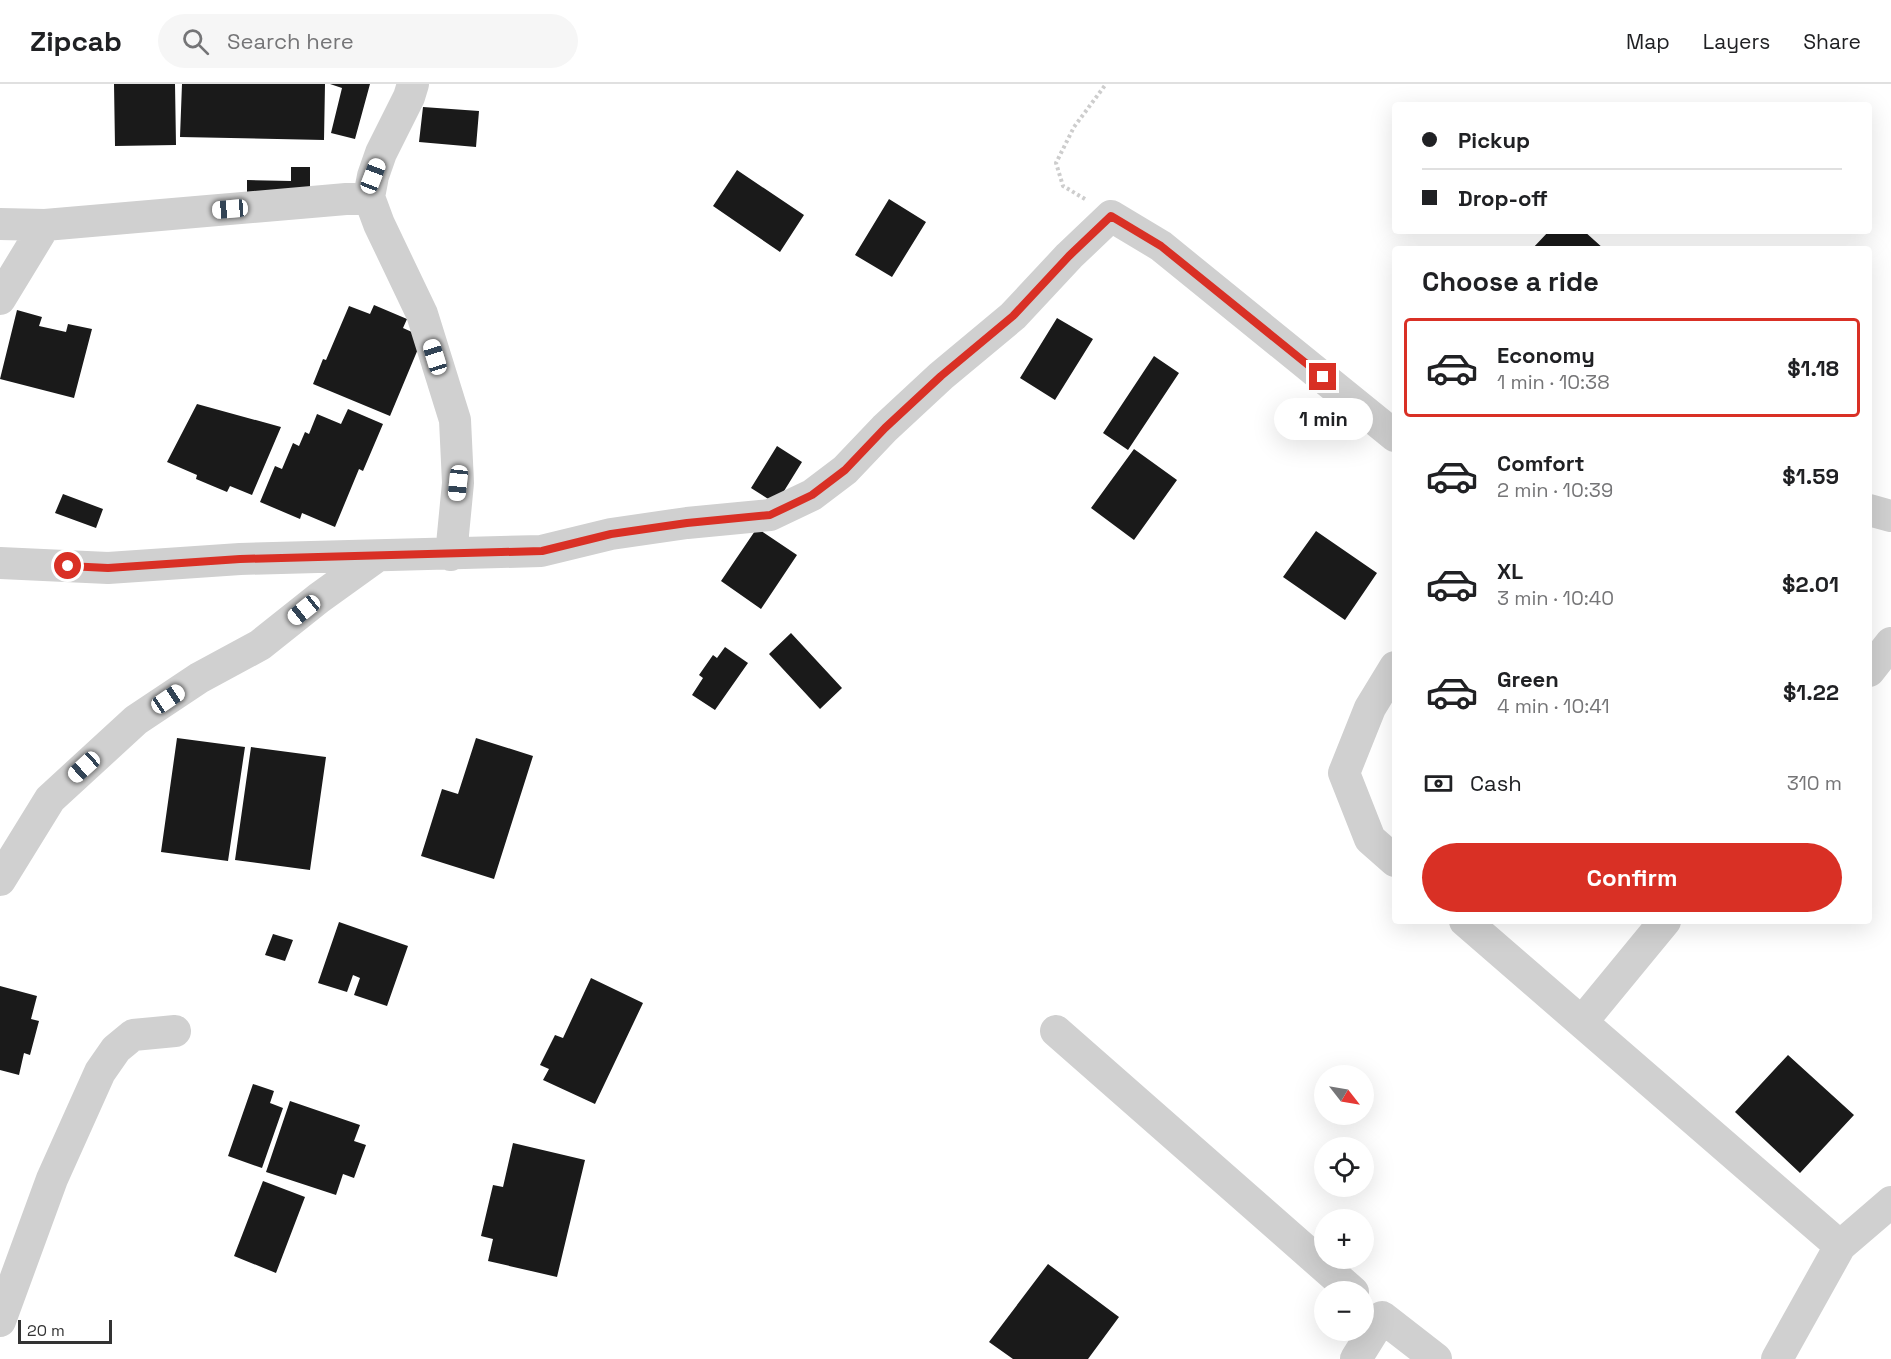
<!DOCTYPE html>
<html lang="en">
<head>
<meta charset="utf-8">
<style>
	:root { --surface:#fff; --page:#f6f6f6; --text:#202124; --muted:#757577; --line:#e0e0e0; --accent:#d93025 }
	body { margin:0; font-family:"Space Grotesk",sans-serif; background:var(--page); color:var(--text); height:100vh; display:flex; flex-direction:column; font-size:22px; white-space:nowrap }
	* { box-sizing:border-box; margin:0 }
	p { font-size:20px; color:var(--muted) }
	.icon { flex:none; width:33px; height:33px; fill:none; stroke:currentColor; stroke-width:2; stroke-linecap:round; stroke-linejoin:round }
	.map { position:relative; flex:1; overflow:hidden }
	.drawer { position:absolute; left:1392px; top:162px; width:480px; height:678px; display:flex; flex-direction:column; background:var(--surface); border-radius:6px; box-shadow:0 6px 24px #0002 }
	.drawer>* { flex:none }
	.top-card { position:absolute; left:1392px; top:18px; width:480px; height:132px; border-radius:6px; box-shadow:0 6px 24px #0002; display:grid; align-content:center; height:132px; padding:0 30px; background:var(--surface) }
	.needle { width:39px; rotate:121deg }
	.controls { position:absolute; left:1314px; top:981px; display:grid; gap:12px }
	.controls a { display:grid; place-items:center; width:60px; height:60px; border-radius:50%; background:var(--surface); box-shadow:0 6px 24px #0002; font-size:30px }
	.scale { position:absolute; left:18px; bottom:15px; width:94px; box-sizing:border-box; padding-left:6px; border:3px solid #333; border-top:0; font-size:16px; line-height:21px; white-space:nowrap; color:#333; -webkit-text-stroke:4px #fff; paint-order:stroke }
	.end { position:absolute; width:27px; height:27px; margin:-14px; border:8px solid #d93025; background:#fff; box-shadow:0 0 0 3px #fff }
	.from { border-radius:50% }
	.bubble { position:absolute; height:42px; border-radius:21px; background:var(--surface); box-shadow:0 6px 24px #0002; font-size:20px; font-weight:700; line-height:42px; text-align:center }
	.car { position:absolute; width:18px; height:36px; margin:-18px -9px; border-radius:8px; box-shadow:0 0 4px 2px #0007; background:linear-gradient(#fff 24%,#345 0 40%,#fff 0 76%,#345 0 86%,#fff 0) }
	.top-card b { display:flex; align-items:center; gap:21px; height:57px; font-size:22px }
	.top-card b+b { border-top:2px solid var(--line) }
	.top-card i { width:15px; height:15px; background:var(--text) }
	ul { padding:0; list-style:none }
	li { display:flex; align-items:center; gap:18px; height:99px; margin:0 12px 9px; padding:0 18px; border:3px solid transparent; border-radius:6px }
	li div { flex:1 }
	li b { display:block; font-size:22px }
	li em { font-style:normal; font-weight:700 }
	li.current { border-color:var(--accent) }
	li>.icon { width:54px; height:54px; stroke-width:1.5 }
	h2 { padding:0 30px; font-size:27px; line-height:72px }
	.pay { display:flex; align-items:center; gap:15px; height:66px; padding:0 30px; font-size:22px }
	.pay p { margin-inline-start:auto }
	.cta { display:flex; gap:12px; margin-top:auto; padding:12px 30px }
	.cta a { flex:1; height:69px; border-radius:36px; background:var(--accent); color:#fff; font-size:24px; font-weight:700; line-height:69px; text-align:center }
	header { display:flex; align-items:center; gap:36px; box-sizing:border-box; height:84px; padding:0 30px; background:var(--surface); border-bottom:2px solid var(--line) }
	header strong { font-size:28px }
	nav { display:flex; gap:33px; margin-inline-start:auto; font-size:21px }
	.search { width:420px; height:54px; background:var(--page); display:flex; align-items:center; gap:15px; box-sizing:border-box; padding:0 21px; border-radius:33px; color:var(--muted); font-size:22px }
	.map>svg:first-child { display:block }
</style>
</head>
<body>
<header>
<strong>Zipcab</strong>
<div class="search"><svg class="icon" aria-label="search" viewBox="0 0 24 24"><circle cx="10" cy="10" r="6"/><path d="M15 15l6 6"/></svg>Search here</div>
<nav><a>Map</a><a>Layers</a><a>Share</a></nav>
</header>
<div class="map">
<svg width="1891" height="1275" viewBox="0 0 1891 1275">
	<rect width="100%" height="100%" fill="#fff"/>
	<!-- building -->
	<path fill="#1a1a1a" d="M114,0H175L176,61L115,62Z
		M182,0H325L324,56L180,53Z
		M330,0H370L355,55L331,49L342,4Z
		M423,23L479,27L476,63L419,58Z
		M291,83H310V115H247V96L291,97Z
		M737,86L804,131L780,168L713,122Z
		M889,115L926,138L892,193L855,171Z
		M1549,147H1584L1604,165H1532Z
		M374,221L407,235L403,244L423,253L390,332L313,300L323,275L326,276L349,222L370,230Z
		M17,226L42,233L39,242L66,248L68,240L92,245L74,314L0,295Z
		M1057,234L1093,255L1055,316L1020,294Z
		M1154,272L1179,289L1128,366L1103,349Z
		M197,320L281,343L252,411L230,402L227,408L196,395L197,391L167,378Z
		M348,325L383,340L363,387L359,385L335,443L302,429L300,435L260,418L275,382L282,385L293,359L299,362L305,348L309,350L317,330L341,340Z
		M777,362L802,378L776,420L751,404Z
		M1134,365L1177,396L1134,456L1091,424Z
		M63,410L103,425L96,444L55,429Z
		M757,444L797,471L761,525L721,497Z
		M1316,447L1377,489L1345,536L1283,493Z
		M791,549L842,604L820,625L769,570Z
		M725,563L748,579L715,626L692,611L703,594L699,591L713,571L717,574Z
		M177,654L245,663L228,777L161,768Z
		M476,654L533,672L494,795L421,772L442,705L458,710Z
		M251,663L326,673L310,786L235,776Z
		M339,838L408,862L387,922L354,911L360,894L353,891L347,908L318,899Z
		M273,850L293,856L285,877L265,871Z
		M591,894L643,919L595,1020L543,996L549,985L540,981L555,951L563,954Z
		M0,902L37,912L31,935L39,937L30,971L24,969L19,991L0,986Z
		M1788,971L1854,1031L1800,1089L1735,1028Z
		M253,1000L274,1007L270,1019L283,1024L262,1084L228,1072Z
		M290,1017L360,1041L354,1057L366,1061L354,1094L343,1090L336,1111L266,1088Z
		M513,1059L585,1076L557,1193L488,1177L493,1155L481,1152L493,1101L503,1103Z
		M263,1097L305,1113L276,1189L234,1172Z
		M1048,1180L1119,1233L1088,1275H1013L989,1258Z"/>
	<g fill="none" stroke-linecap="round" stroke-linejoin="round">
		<!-- path -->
		<path stroke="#cdcdcd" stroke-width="4" stroke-dasharray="3 3" stroke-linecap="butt" d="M1085,115L1063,102L1056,79L1074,43L1106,0"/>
		<!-- minor -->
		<path stroke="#d0d0d0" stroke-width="32" d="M413,0L409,13L381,69L373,92L369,113L379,140L422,230L455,336L458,399L451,471
			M0,140L45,141L369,113
			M0,215L45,141
			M1869,426L1891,432
			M0,479L108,484L240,475L541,467L611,450L687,439L770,431L812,411L845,386L885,344L941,292L1013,232L1069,172L1111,132L1161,162L1395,352
			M1395,583L1370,624L1344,689L1370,755L1395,777
			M1869,587L1891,559
			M0,796L50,715L136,636L199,594L260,561L319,514L376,473
			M1465,837L1840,1162
			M1582,938L1665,837
			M1056,947L1353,1208
			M0,1237L52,1095L100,988L116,965L133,951L175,947
			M1356,1275L1382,1233L1436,1275
			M1777,1275L1840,1162L1891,1118"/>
	</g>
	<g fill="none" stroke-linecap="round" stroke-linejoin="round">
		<!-- route -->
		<path stroke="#d93025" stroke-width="8" d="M68,482L108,484L240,475L542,467L611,450L687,439L770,431L812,411L845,386L885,344L941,292L1013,232L1069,172L1111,132L1161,162L1323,293"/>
	</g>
</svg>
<div class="controls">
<a><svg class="needle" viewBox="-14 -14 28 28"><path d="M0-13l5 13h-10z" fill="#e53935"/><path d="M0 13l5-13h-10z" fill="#757577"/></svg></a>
<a><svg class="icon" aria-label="locate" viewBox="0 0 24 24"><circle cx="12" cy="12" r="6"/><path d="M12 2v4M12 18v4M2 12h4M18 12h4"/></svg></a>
<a>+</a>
<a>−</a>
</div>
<div class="scale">20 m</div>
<i class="end from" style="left:68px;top:482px"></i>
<i class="end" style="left:1323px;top:293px"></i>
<div class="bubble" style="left:1274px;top:314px;width:99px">1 min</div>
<i class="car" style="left:373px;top:92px;rotate:21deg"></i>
<i class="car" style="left:230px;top:125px;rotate:265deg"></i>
<i class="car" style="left:435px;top:273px;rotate:343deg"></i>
<i class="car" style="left:458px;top:399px;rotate:186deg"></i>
<i class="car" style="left:304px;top:526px;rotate:231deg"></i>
<i class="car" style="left:168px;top:615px;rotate:56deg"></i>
<i class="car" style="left:84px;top:683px;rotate:228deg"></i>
<div class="top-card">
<b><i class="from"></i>Pickup</b>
<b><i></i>Drop-off</b>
</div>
<section class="drawer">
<h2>Choose a ride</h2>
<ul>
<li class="current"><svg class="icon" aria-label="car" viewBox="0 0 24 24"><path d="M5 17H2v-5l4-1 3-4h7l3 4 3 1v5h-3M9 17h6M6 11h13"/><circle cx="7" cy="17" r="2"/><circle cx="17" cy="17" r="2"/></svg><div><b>Economy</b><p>1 min · 10:38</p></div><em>$1.18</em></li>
<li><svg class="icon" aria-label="car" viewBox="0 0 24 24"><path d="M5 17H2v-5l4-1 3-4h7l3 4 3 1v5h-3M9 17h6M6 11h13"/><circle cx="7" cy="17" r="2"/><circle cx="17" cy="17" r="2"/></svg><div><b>Comfort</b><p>2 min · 10:39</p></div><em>$1.59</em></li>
<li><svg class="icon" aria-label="car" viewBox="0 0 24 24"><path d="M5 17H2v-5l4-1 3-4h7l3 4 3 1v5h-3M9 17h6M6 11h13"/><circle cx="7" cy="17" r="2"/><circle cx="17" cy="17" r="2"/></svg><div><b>XL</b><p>3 min · 10:40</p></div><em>$2.01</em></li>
<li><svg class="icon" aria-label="car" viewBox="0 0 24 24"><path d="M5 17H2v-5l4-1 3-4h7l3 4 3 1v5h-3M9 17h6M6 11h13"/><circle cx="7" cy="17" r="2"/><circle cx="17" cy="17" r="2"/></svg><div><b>Green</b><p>4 min · 10:41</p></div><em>$1.22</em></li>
</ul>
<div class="pay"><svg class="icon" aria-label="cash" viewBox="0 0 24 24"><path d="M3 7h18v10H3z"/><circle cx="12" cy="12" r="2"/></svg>Cash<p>310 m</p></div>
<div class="cta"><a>Confirm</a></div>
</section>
</div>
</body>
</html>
